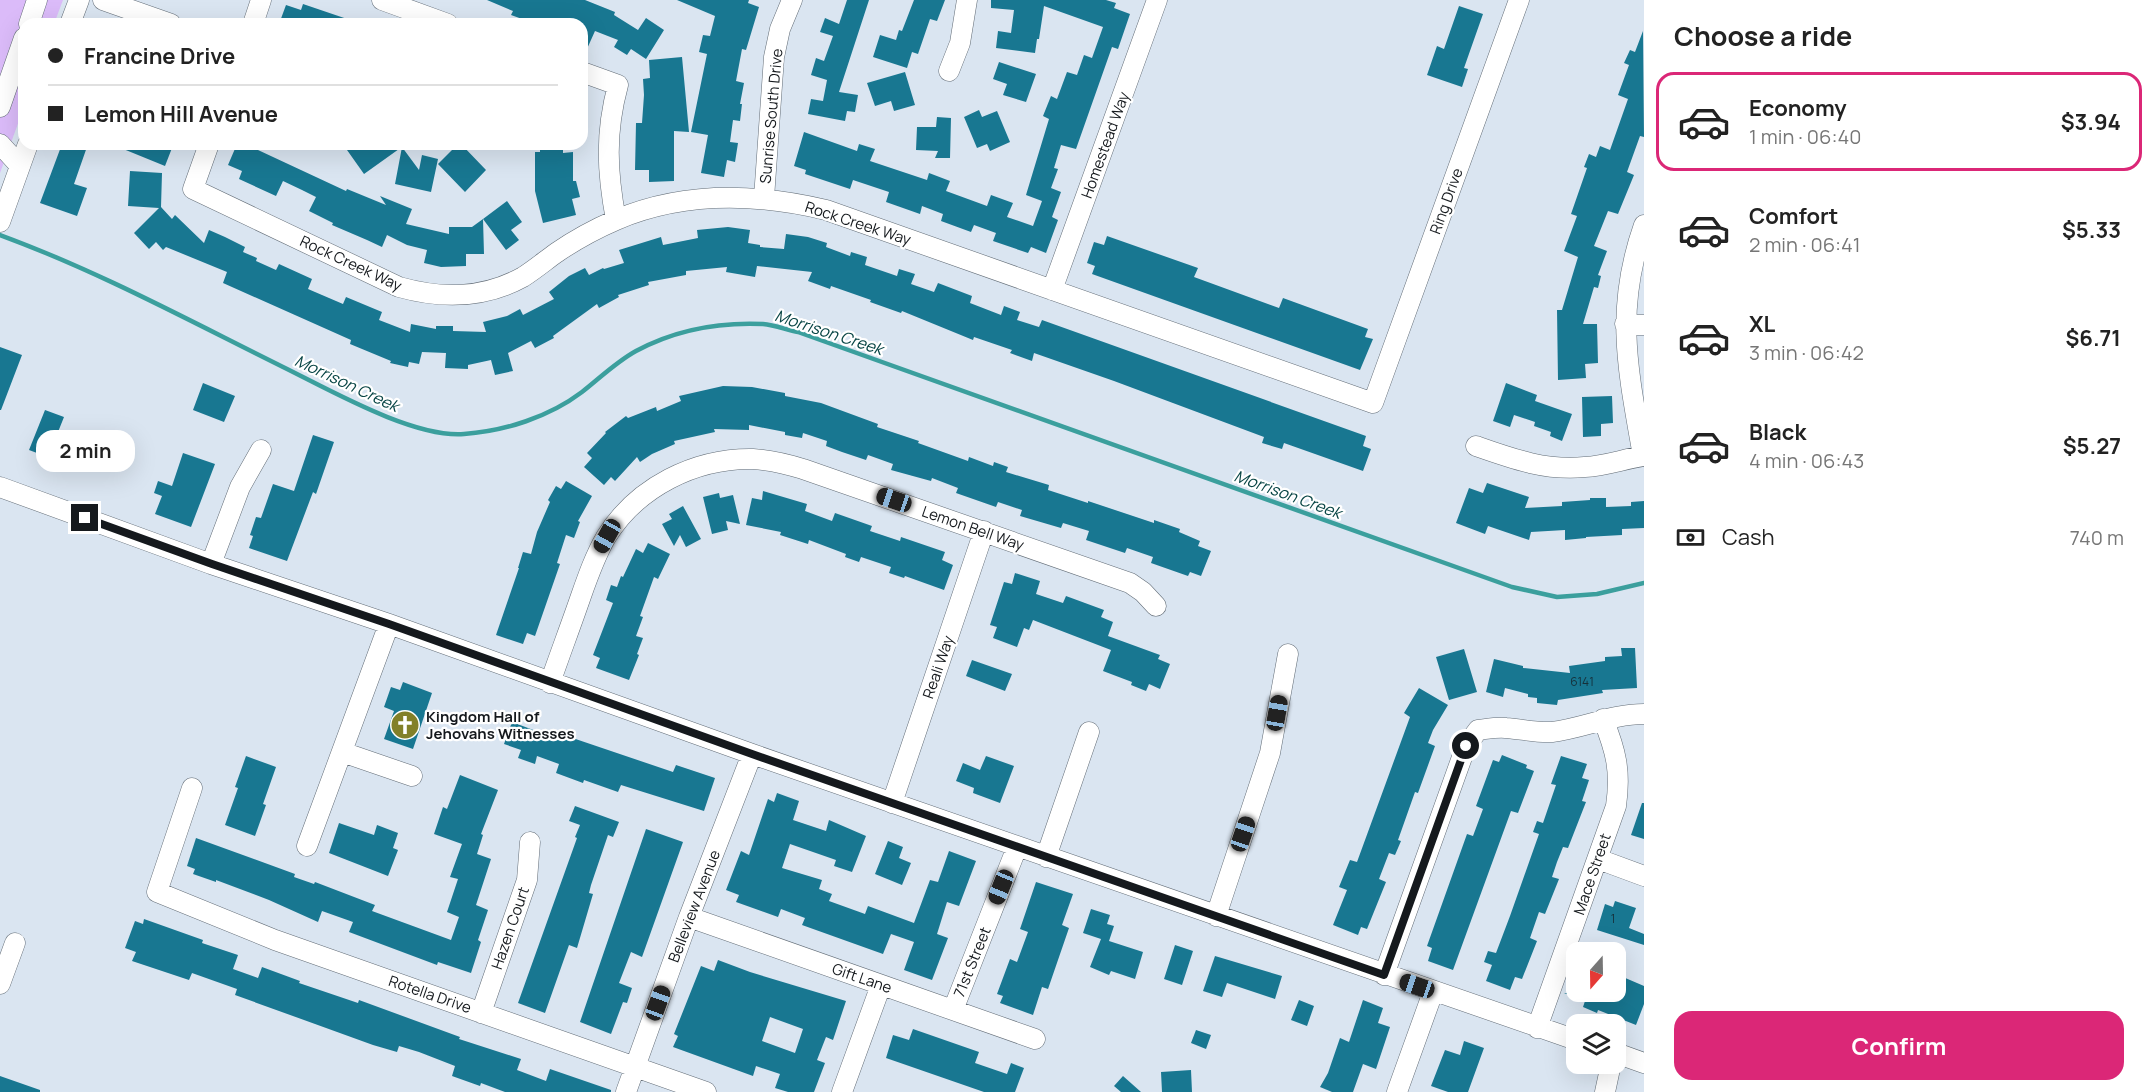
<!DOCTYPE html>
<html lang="en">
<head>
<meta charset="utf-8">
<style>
	:root { --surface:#fff; --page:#f2f2f2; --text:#222; --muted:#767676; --line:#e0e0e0; --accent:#db2777 }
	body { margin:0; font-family:Manrope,sans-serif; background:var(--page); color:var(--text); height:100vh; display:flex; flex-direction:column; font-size:22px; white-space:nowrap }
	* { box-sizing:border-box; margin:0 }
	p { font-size:20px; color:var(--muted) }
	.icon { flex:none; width:33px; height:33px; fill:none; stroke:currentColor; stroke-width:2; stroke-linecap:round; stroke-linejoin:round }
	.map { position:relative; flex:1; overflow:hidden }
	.panel { display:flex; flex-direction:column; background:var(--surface); width:510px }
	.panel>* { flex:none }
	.guide { position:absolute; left:18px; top:18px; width:570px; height:132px; border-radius:18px; box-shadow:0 6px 24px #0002; display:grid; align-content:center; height:132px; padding:0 30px; background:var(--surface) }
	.needle { width:39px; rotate:200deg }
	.controls { position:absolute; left:1566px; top:942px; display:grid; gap:12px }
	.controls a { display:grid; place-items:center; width:60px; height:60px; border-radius:12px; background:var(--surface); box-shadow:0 6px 24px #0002; font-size:30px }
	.end { position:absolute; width:27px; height:27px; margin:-14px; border:8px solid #15191d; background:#fff; box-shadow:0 0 0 3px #fff }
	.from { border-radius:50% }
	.bubble { position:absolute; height:42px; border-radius:18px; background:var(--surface); box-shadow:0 6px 24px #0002; font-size:20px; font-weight:700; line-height:42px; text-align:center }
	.car { position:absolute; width:18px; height:36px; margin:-18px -9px; border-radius:8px; box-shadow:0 0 4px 2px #0007; background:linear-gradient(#222 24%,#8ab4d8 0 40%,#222 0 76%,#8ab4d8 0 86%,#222 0) }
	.guide b { display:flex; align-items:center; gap:21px; height:57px; font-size:22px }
	.guide b+b { border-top:2px solid var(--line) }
	.guide i { width:15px; height:15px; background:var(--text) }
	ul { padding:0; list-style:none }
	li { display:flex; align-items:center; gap:18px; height:99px; margin:0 12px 9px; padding:0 18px; border:3px solid transparent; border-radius:18px }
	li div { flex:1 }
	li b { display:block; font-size:22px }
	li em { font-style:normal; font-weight:700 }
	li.active { border-color:var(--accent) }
	li>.icon { width:54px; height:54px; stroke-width:1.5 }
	h2 { padding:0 30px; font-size:27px; line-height:72px }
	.pay { display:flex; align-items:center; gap:15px; height:66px; padding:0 30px; font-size:22px }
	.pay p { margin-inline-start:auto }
	.button { display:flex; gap:12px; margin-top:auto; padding:12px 30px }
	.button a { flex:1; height:69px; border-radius:18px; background:var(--accent); color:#fff; font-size:24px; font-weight:700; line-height:69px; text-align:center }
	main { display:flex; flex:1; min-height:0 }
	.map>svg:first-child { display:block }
</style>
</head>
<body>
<main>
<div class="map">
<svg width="1644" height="1092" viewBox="0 0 1644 1092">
	<rect width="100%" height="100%" fill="#dae5f1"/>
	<!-- green -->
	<path fill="#dbbbf9" d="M0,0H63L54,24H24V107L0,173Z"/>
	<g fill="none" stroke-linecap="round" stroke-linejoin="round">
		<!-- stream -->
		<path stroke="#3b9f9d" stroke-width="4.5" d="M0,235C98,271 190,321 283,367C330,390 413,438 464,434C505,431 549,417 582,392C600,378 616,362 636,351C675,330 719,322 763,324C775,325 787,330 798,332L1512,587L1557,597L1597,594L1644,583"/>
	</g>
	<!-- building -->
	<path fill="#187791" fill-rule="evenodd" d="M487,0H585L615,12L614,15L638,30L646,18L664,30L646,59L631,49L627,55L614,47L618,40L595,31L582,60V24H536L511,15L513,11Z
		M677,0H749L748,3L759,7L746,50L742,49L736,81L744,83L740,104H742L740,121L733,120L730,142L738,143L735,162L727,160L724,177L701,173L708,135L691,132L707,54L699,52L703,35L710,36L715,16Z
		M847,0H869L839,92L858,95L855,112L847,111L845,121L808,114L811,99L823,101L827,80L811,75L816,58L824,61L833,36L820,32L825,18L839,24Z
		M914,0H945L937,21L930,19L918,54L912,52L907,68L873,57L880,35L896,40L899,30L902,31Z
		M991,0H1106L1116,3L1114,8L1130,14L1118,49L1112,47L1076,149L1061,145L1054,168L1058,169L1051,188L1061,192L1052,217L1058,220L1046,253L1031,247L1028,253L993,241L996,233L974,225L971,232L941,221L943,214L922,206L920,214L886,202L889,192L853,180L850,189L805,174L806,170L794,166L804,132L857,151L859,144L875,149L870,161L927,180L929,173L950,181L946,191L987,206L991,195L1013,203L1007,217L1033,226L1042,201L1026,195L1049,119L1043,116L1051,96L1057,99L1067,72L1077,75L1084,55L1092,58L1103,27L1044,6L1039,39H1037L1035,53L996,48L998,31L1011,33L1014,10L991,8Z
		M303,4L356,22L355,24H279L286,5L301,10Z
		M1459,6L1483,14L1464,68L1468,69L1462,87L1427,75L1437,46L1444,49Z
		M1643,31L1644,137L1640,136L1627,172L1634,175L1618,214L1608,211L1594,246L1607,251L1598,275L1601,276L1598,288L1594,287L1583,324H1597L1598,363L1585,364L1586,378L1558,380L1557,310H1562L1578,257L1564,251L1577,216L1571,214L1587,168L1584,167L1589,154L1596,157L1600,146L1610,150L1628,99L1618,95L1629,65L1624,63L1630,50L1635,52Z
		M682,57L689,132L674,131V181L649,182V170H635L636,123H642L644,95L643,79L650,78L649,60Z
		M999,62L1036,74L1026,102L1003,95L1007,84L993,79Z
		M905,72L915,105L894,111L891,101L875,106L867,83Z
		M979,110L982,117L997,111L1010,142L990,151L987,144L977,148L964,117Z
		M937,117L951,118L950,158H935L938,151L916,150L917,127H936Z
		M62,144H88L74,184L87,188L77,216L40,203Z
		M111,144H160L172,148L165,166Z
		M237,144H261L258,150L346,191L347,189L386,205L380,196L412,209L406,224L449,234V227H472L483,219L484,254H466V266L441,267L424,263L427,250L407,245L387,235L382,247L367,240L332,225L333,223L309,211L316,197L302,190L283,181L276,196L239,179L242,171L228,165Z
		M355,144H406L364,174L347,150Z
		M458,144H461L486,170L465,192L438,164Z
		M540,144H563V153L573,152V181H576L580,197L572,199L576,215L543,223L535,191V152H540Z
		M402,147L419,170L422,155L438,159L431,192L395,184Z
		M130,171L162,173L161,207L172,219L175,215L204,243L209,230L225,237L245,247L243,252L257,258L256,261L276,270L279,264L312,279L308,289L343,304L346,297L382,312L379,320L410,332L411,324L436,329V326H453V331L486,332L483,322L507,316L520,309L523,315L554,299L549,292L569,276L585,268L589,275L603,268L604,269L624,263L619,250L661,237L663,245L698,238L697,230L728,227L750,230L748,243L760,245V247L784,249L786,234L808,237L827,243L826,247L850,256L851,252L867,257L865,265L897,276L899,269L915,274L911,284L934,292L938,283L972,296L970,303L1001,315L1004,306L1020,312L1017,320L1039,327L1042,320L1366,436L1363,446L1371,449L1363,471L1284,443L1282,449L1262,443L1264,437L1114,381L1034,353L1032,361L1010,353L1012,350L974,337L973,340L902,311L901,313L870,302L871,300L831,286L830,289L808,281L812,272L757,266L755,277L726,272L727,267L686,271V275L648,282L649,285L618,295L619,297L599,308L597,304L553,336L554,338L535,348L531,341L508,353L513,371L495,375L491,360L468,365V369L445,368L446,353L422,352L419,364L409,362L408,367L390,363L391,361L350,344L351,340L223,283L227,272L166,247L163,250L156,242L149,249L134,233L159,208L128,206Z
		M507,201L522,222L511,230L519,240L506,250L483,219Z
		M1107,236L1198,268L1194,277L1279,308L1283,298L1368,329L1365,337L1373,339L1360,370L1092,274L1095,266L1087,263L1094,242L1104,245Z
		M0,347L22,355L1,410H0Z
		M203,383L235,396L224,422L193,410Z
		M1506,383L1537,395L1535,401L1572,414L1562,441L1550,436L1551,432L1534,426L1535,422L1514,415L1510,427L1493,421Z
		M723,386L752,387L785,393V396L821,403L878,424L877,427L919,441L918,443L968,461L969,457L993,466L994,462L1008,467L1006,472L1049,485L1048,490L1088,503V501L1154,523V520L1180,529L1179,532L1200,541L1198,546L1211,551L1201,576L1190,572L1188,576L1151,563L1153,557L1127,548L1125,553L1086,540L1089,531L1063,523L1061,528L1020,516L1022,510L998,502L996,507L956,493L958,488L932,478L931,481L891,470L893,464L868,455L866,460L842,452L826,446L827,441L803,433L802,438L785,435V432L749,425V430L714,429L715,432L674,441L675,444L652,454L640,462L637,457L615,481L611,477L604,485L584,467L592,458L587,453L606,433L605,432L626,416L628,418L656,407L657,411L681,401L679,396Z
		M1612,396L1613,423L1601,424V436L1583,437L1582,397Z
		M45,410L64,417L58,432L72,437L60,465L44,459L45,456L29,450Z
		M313,435L334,442L316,494L313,492L287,561L249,548L253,536L250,535L256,517L261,518L273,484L294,491Z
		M183,453L215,464L191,527L155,514L162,496L154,493L158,481L172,486Z
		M566,481L592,496L578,521L580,522L574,538L566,535L557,563L560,564L535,636L527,633L523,644L496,635L519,568H518L523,552L531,554L537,532L550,502L548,500L556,486L561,489Z
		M1487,483L1529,497L1525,508L1562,506V502L1590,500V498H1606V507L1631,506V502L1644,501V528L1622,529V535L1586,537V538L1565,540V530L1531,532L1529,540L1488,526L1485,534L1456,523L1469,488L1483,493Z
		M763,491L807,504L805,511L832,521L835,513L872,526L870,531L900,541L901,537L945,552L942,560L953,565L944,590L905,576L904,578L889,573L891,567L861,557L859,562L845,557L846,554L809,540L808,544L780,535L781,532L746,525L752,498L762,500Z
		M719,493L720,498L733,495L740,524L726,521L728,530L712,534L703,497Z
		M683,506L701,539L686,547L680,535L674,546L662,524L672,519L669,514Z
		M648,543L670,554L658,579L654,577L640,616L643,617L636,636L643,638L637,654L639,655L629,680L596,668L600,658L593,655L613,603L606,600L611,585L617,587L621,576L623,577L636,549L643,553Z
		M1015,573L1040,581L1036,594L1063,603L1066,596L1104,610L1101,617L1113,622L1108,636L1160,655L1158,659L1170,664L1160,689L1149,684L1146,691L1131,685L1132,682L1103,671L1111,650L1033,620L1029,630L1024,628L1017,647L993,638L997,627L990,625L1004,582L1012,584Z
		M1621,648H1635L1637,688L1602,690L1603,693L1558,700L1557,705L1537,703V698L1528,697V694L1505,688L1503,697L1486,692L1494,659L1523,666V668L1570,673L1569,666L1605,661V657L1622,656Z
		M1464,649L1477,692L1449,700L1436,657Z
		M972,660L1012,674L1005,691L966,676Z
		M403,682L432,693L413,749L384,739L394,711L384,707L391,687L400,690Z
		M1419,688L1448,705L1433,730L1428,743L1435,746L1418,793L1415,792L1398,840L1401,841L1395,855L1389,853L1379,879L1386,882L1367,929L1361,927L1358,935L1333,925L1347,890L1339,887L1350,860L1357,862L1410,717L1404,713Z
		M512,722L544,734L546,729L673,772L676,765L715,778L704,811L621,785L618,792L584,780L583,783L556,773L559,764L537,756L535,764L518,758L521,750L504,744Z
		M1502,755L1527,765L1526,768L1534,771L1518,813L1511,811L1453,970L1428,961L1432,948L1427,946L1467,834L1473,836L1483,809L1476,806L1493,760L1499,762Z
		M246,756L276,767L263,804L266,805L255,836L225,825L238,788L235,787Z
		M986,756L1014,766L1000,803L973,793L974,788L956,781L963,763L980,770Z
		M1561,756L1587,764L1582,778L1589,780L1582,801L1586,802L1568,848L1563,847L1557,862L1552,877L1559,879L1545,914L1539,912L1530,938L1537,941L1522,979L1515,977L1510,990L1486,981L1492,965L1484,962L1488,951L1496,953L1510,916L1539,834L1533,832L1537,821L1543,823L1556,785L1551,784Z
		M460,775L498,790L481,834L483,835L477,854L491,859L476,905L488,910L478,940L481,942L471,973L438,962L437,965L349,932L353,922L322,911L318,922L269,900L216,880V882L193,874L195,869L187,866L196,838L295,874L294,877L314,884L315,882L375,905L372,911L451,940L459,917L447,912L458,879L450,877L462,844L434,834L443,807L447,809Z
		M777,793L799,801L793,820L826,831L829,820L866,836L852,872L834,866L836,860L790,844L782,868L822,880L819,889L832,894L829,901L865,914L868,906L914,923L930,880L938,882L949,851L976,861L959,906L947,902L937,934L948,938L932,980L904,970L914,942L891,934L883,954L802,925L805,918L781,909L778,917L736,902L739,895L726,890L741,851L749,855L768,799L774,802Z
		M1642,803H1644V839L1631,835Z
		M575,806L619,822L613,837L608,835L591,885L589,893L593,894L577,948L569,945L545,1013L518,1003L577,838L575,837L580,825L569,821Z
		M339,823L374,835L377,825L398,833L393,848L398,850L388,876L329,853Z
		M646,829L683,842L642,957L631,952L619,983L632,988L627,1003L623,1002L611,1034L580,1022Z
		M888,841L903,847L899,858L911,863L902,885L875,874Z
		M1036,882L1073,894L1062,925L1069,928L1048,989L1042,987L1033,1015L1000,1003L1003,996L997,994L1010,959L1017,962L1028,932L1020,929Z
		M1615,901L1636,908L1629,928L1644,934V945L1597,930L1605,904L1613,907Z
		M1091,909L1110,915L1107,924L1114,926L1109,941L1143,952L1135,979L1111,971L1109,975L1090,967L1101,939L1083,933Z
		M144,919L203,940L202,943L238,955L233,969L258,978L262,967L300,981L299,983L358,1003L359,1000L460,1037L459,1039L521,1059L517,1070L546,1081L550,1069L611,1090V1092H505L481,1083L480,1086L452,1076L455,1066L419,1052L399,1046L397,1052L373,1045L235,995L237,989L192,973L189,980L132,961L136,952L125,948L135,921L143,924Z
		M1175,945L1193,951L1182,985L1164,979Z
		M1215,956L1282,976L1275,999L1227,983L1222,997L1203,991Z
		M718,960L750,972L846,1001L833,1040L826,1037L817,1060L825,1063L814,1092H788L775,1088L780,1074L756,1066L753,1076L673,1047L678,1036L674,1034L701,966L714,971ZM770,1017L803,1029L795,1053L762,1041Z
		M1623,977L1644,986V1004L1636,1025L1598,1010L1597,1013L1583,1007L1585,1001L1564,993L1617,992Z
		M1299,1000L1314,1006L1307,1026L1291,1020Z
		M1363,1000L1383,1008L1378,1023L1390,1027L1376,1069L1363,1064L1353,1092H1332L1320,1087L1328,1073L1340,1038L1349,1042Z
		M913,1029L979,1052L975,1063L1007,1074L1011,1063L1024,1068L1015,1092H984L886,1058L893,1035L909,1040Z
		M1196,1030L1211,1035L1206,1049L1191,1043Z
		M1464,1041L1484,1048L1468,1092H1448L1431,1086L1445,1050L1460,1055Z
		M1191,1070L1192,1092H1162L1161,1072Z
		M0,1076L40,1090V1092H0Z
		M1123,1076L1141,1092H1121L1114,1086Z"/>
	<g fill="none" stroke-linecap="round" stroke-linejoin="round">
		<!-- minor casing -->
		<g stroke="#636d77" stroke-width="21">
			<path id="minor" d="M103,0L171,24
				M382,0L448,24
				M29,24L37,0
				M70,24L79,0
				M253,24L261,0
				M949,71L960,43L967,0
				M582,72L618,85C605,133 607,172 616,220
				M0,107L24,38
				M0,144L20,166
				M209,144L193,189L399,287C442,299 483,299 523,277C534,270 545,261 556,253C575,240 595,229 616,220C684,191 755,193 826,210L1373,403L1519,0
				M764,198L774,57L780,29L792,0
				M0,222L28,144
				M1052,290L1157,0
				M1625,324L1644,325
				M1476,446C1513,459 1546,471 1585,467C1605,466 1624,459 1644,456
				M1643,456C1628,370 1614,310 1644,225
				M0,487L211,564L389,624L752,754L1576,1040
				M211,564L240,487L261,450
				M550,683C560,654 571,625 581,596C588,576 595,556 606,537C637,487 695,458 753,459C770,460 787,464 803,469L1130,583L1143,592L1156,606
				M342,752L412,776
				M192,788L157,892L275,940L706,1092
				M892,803L984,531
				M307,846L389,624
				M1046,857L1089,732
				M1598,859L1644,876
				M1216,916L1270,753L1288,654
				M689,917L1035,1039
				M1384,975L1466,746L1478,730C1487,729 1497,727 1506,728C1521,729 1536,733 1552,732C1584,728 1612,714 1644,714
				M0,984L15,943
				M953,1010L1017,847
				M481,1013L527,880L530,842
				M1537,1028L1616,806C1621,771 1616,751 1603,719
				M1616,1053L1644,1063
				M626,1092L689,917L752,754
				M842,1092L881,985
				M1397,1092L1433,992
				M1605,1092L1611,1064"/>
		</g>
		<!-- minor -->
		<use href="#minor" stroke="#fff" stroke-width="20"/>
	</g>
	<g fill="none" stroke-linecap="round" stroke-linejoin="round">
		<!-- route -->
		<path stroke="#15191d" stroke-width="8" d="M85,518L212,564L389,624L752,754L1384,975L1466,746"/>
	</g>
	<!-- icons -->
	<defs>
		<g id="church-disc" transform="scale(1.5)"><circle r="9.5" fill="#828028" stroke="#fff"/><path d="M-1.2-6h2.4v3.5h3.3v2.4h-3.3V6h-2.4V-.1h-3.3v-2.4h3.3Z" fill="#fff"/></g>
	</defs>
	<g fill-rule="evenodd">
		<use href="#church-disc" x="405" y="725"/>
	</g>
	<g text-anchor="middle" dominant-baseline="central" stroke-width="4.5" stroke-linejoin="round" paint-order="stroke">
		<!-- number labels -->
		<g font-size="12" fill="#16303a">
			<text x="1582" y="681">6141</text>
			<text x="1613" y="918">1</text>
		</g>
		<!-- street labels -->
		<g font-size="15" fill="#15191d" stroke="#fff">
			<text transform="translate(771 116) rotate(-85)">Sunrise South Drive</text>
			<text transform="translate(1105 145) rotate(-70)">Homestead Way</text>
			<text transform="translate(1446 201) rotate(-70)">Ring Drive</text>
			<text transform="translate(858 223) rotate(18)">Rock Creek Way</text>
			<text transform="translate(351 263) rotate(25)">Rock Creek Way</text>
			<text transform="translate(973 528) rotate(19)">Lemon Bell Way</text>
			<text transform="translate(938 667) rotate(-71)">Reali Way</text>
			<text transform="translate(1592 874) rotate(-71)">Mace Street</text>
			<text transform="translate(694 906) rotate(-69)">Belleview Avenue</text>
			<text transform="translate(510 928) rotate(-71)">Hazen Court</text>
			<text transform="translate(972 962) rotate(-68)">71st Street</text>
			<text transform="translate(862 978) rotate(19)">Gift Lane</text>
			<text transform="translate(430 994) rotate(19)">Rotella Drive</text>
		</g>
		<!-- poi labels -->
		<g font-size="15" font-weight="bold" fill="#15191d" stroke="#fff" text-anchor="start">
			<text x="426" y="716">Kingdom Hall of<tspan x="426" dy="17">Jehovahs Witnesses</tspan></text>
		</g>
		<!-- water labels -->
		<g font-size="16" font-style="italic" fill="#084545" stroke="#fff">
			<text transform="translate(829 332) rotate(18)">Morrison Creek</text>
			<text transform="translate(347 383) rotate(25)">Morrison Creek</text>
			<text transform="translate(1288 494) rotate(20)">Morrison Creek</text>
		</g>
	</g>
</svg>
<div class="controls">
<a><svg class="needle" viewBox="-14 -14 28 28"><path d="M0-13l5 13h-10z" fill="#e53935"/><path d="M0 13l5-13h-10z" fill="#767676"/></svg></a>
<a><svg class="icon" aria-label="layers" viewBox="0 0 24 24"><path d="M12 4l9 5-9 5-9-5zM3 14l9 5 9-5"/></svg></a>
</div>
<i class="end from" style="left:1466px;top:746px"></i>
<i class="end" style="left:85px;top:518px"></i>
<div class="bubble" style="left:36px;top:430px;width:99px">2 min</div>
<i class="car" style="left:894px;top:500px;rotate:289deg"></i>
<i class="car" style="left:607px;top:536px;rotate:209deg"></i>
<i class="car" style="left:1277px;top:713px;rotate:10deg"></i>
<i class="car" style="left:1243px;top:834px;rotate:19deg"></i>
<i class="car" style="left:1001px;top:887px;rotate:202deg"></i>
<i class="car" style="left:1417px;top:986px;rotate:289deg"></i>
<i class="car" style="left:658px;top:1003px;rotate:20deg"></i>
<div class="guide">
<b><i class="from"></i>Francine Drive</b>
<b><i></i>Lemon Hill Avenue</b>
</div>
</div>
<section class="panel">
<h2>Choose a ride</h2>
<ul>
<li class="active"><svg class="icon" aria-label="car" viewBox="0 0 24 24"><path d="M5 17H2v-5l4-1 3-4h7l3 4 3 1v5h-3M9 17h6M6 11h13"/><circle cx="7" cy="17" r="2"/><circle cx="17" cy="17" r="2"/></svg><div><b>Economy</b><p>1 min · 06:40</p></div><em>$3.94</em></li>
<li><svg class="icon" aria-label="car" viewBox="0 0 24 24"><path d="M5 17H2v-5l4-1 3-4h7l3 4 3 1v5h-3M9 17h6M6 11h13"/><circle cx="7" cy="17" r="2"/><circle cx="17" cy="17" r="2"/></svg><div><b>Comfort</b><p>2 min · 06:41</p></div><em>$5.33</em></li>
<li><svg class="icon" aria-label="car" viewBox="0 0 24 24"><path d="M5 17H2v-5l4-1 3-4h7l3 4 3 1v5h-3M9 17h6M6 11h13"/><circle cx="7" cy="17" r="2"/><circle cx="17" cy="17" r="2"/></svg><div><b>XL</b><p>3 min · 06:42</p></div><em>$6.71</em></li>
<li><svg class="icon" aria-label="car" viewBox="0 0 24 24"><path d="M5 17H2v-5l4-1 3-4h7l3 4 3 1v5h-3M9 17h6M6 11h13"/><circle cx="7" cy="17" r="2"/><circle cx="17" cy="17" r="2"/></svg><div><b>Black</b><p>4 min · 06:43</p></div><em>$5.27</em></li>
</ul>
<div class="pay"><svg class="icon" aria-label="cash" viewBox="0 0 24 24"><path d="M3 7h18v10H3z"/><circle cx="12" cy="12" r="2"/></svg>Cash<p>740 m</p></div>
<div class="button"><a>Confirm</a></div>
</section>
</main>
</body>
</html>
